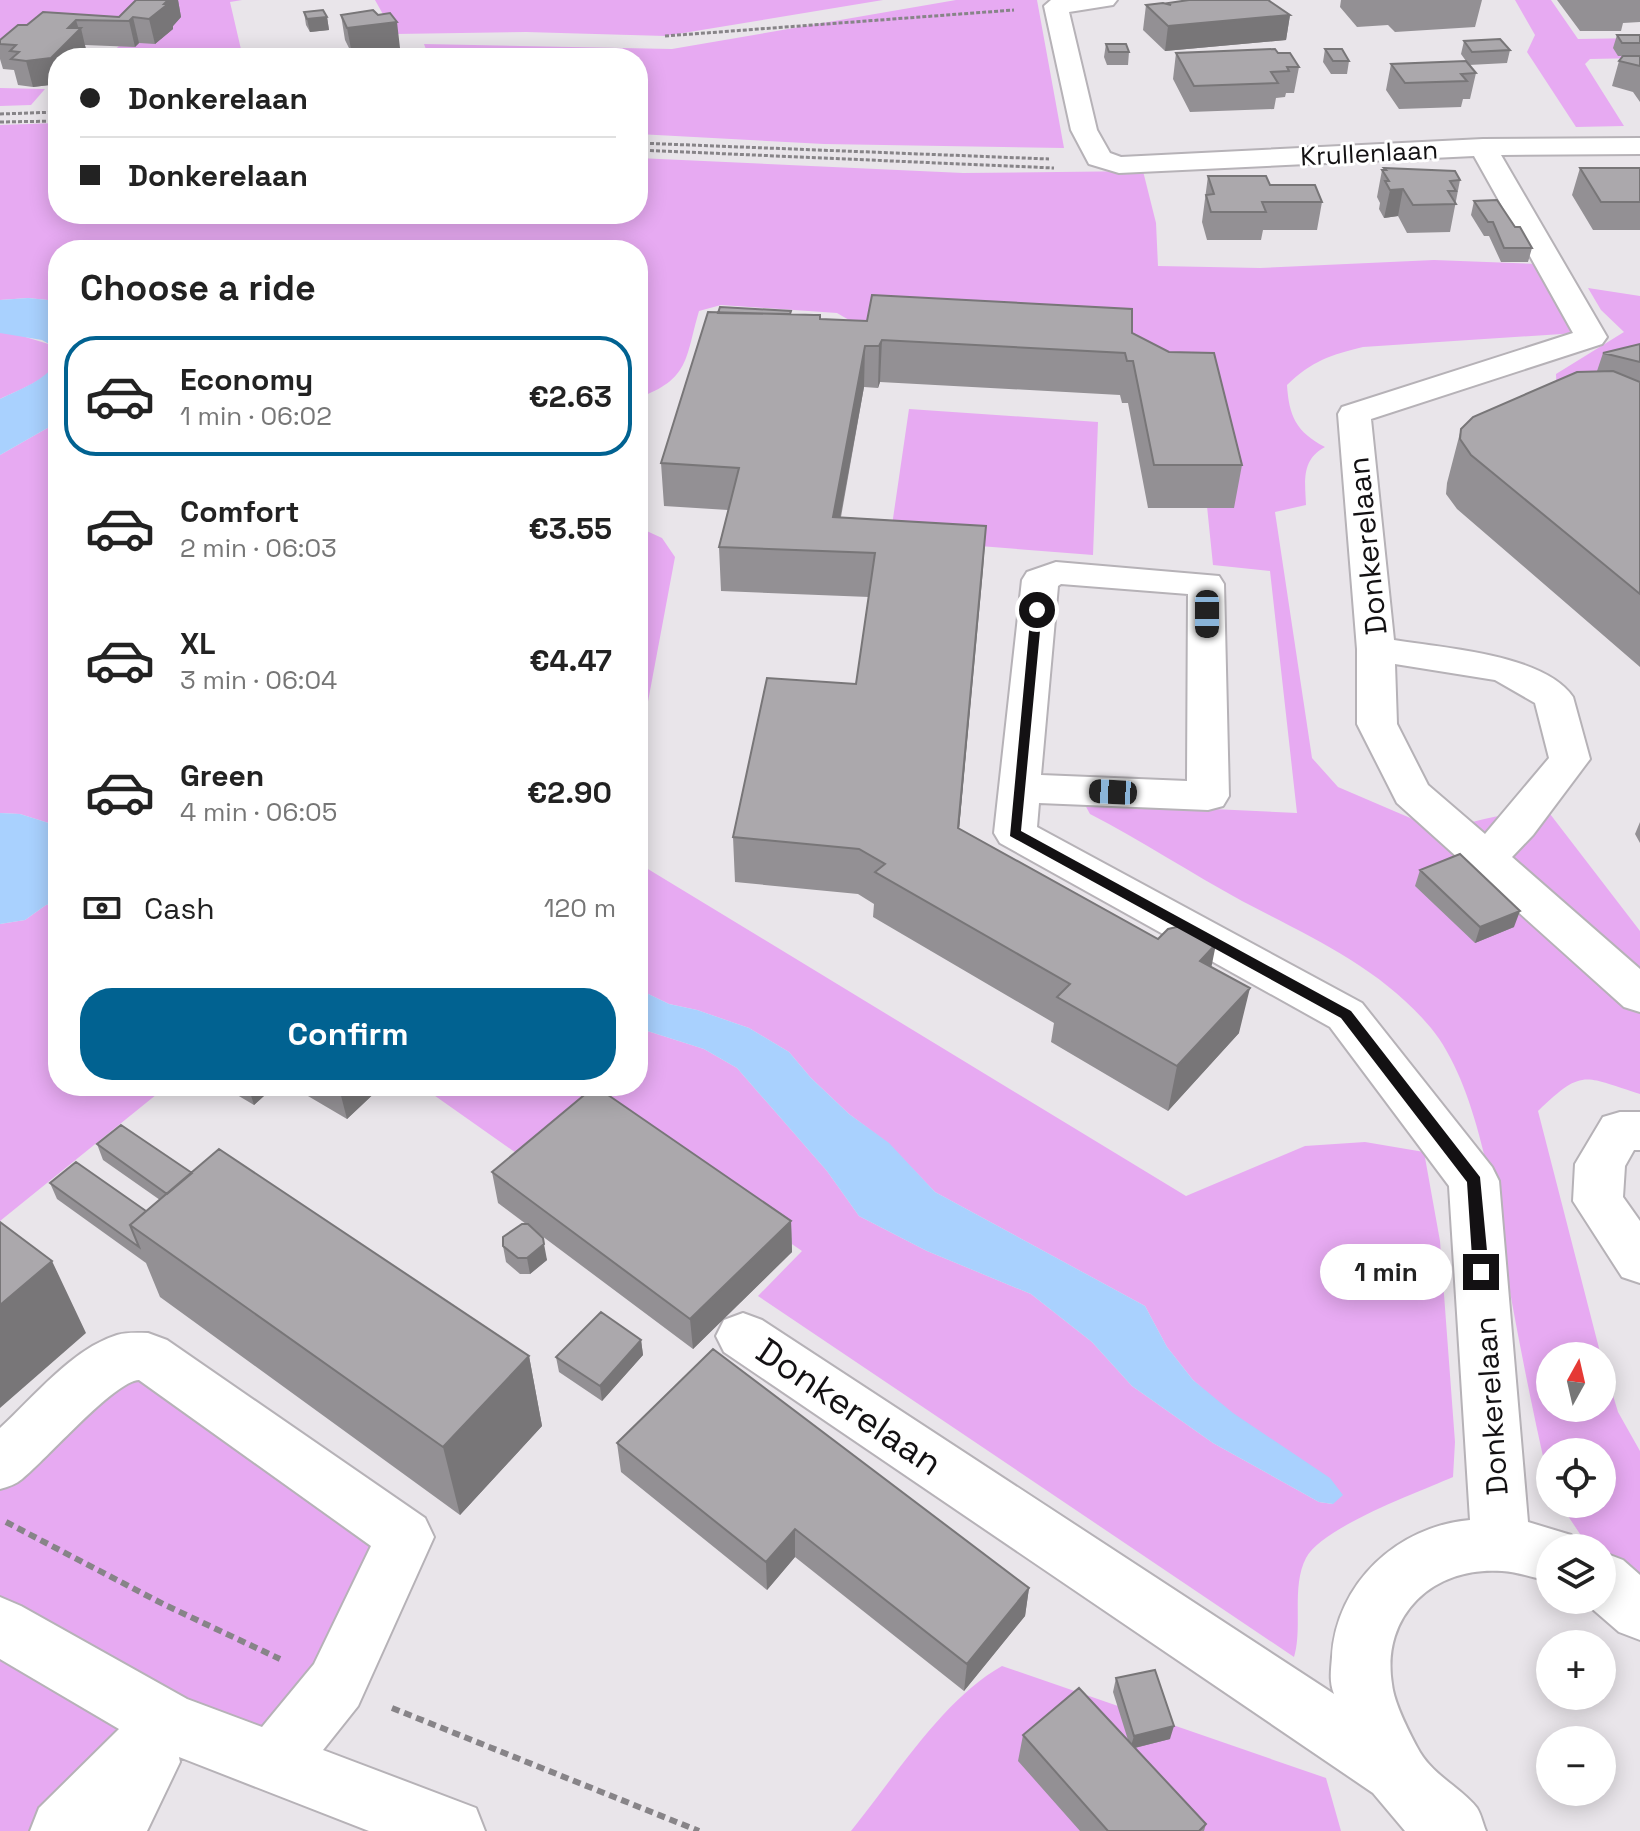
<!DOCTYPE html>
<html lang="en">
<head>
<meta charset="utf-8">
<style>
	:root { --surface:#fff; --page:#f6f6f6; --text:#222; --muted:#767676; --line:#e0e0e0; --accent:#016291 }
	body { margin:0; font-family:"Space Grotesk",sans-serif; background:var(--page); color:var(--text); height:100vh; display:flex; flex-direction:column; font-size:30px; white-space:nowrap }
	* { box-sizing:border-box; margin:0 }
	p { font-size:26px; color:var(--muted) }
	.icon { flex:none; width:44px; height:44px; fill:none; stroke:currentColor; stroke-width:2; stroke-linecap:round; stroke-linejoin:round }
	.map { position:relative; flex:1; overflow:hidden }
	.sheet { position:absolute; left:48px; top:240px; width:600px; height:856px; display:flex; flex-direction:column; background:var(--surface); border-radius:32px; box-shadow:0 4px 20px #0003 }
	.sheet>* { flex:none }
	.guide { position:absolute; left:48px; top:48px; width:600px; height:176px; border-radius:32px; box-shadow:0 4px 20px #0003; display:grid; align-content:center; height:176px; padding:0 32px; background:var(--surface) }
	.needle { width:52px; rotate:8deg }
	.buttons { position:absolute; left:1536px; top:1342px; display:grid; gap:16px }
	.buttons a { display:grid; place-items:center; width:80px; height:80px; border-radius:50%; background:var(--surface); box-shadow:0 4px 20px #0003; font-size:40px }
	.end { position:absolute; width:36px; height:36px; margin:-18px; border:10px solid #131113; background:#fff; box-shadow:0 0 0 4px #fff }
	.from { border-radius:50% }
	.bubble { position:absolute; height:56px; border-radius:28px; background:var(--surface); box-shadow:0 4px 20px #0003; font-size:26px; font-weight:600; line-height:56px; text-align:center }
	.car { position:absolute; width:24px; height:48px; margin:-24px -12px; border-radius:10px; box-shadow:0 0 6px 2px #0007; background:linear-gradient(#222 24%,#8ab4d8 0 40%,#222 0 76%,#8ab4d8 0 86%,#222 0) }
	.guide b { display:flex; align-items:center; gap:28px; height:76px; font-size:30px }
	.guide b+b { border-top:2px solid var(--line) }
	.guide i { width:20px; height:20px; background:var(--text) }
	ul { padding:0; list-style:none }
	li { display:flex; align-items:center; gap:24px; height:120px; margin:0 16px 12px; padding:0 16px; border:4px solid transparent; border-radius:32px }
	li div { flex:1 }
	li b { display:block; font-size:30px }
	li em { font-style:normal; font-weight:600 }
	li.on { border-color:var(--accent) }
	li>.icon { width:72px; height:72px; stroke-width:1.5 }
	h2 { padding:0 32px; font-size:36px; line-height:96px }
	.pay { display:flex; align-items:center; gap:20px; height:88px; padding:0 32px; font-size:30px }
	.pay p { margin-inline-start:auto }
	.primary-button { display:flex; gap:16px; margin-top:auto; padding:16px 32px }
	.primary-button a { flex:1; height:92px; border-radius:32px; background:var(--accent); color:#fff; font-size:32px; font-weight:600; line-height:92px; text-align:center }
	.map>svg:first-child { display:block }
</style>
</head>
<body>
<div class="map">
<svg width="1640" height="1831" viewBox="0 0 1640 1831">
	<rect width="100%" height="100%" fill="#e9e5ea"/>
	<!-- green -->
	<path fill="#e7aaf2" d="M0,0H242L230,2L243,58H106L120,45L0,41Z
		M375,0H883L665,36L526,32L394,34Z
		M956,0H1037L1064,148L824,144L638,134V58H429L424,44L672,49Z
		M1515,0H1551L1578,39L1640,38V58L1590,59L1585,64L1624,126L1576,127L1527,52L1535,35Z
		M0,88L45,89L31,105L0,106Z
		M58,123V214H638V158L963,173L1143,171L1156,223L1158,266L1260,268L1434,260L1537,264L1577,333L1363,347C1330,355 1312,361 1287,385C1289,416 1296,432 1325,447C1301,460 1305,481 1306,505L1275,512L1312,758L1338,787L1443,832C1478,818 1510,813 1547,810L1640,931V1094C1583,1076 1583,1068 1538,1111L1601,1356H1550V1408H1602V1359L1618,1412L1640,1451V1575L1602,1553V1548L1586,1543L1560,1504H1602V1452H1550V1487C1535,1422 1522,1358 1510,1292C1496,1215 1481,1089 1431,1028C1380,967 1311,937 1242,901C1191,873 1142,841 1090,814L1084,803L1297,813L1270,571L1213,565L1195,389L856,324L837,313L721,305L699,311C685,359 690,379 638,398V250H58V301L28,298L0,300V125Z
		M1588,288L1640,296V395L1557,398L1556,374L1624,332L1601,310Z
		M9,332L55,346C68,374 20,389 0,399V333Z
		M909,409L1098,422L1093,555L890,539Z
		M58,422V826L20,814L0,813V455Z
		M638,527L662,538L675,557L638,755Z
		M638,863L1186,1196L1305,1146L1365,1142L1424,1152L1440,1241L1455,1442L1453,1477C1419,1492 1322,1527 1306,1558C1291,1587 1303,1627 1294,1657L758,1296L802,1251L599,1112L533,1165L421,1086H638V1028L704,1049L737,1068L827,1171L859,1216L927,1251L1031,1294L1092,1342L1132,1386L1213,1443L1319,1502L1333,1504L1193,1380L1167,1347L1145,1306L935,1192L888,1143L849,1114L811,1078L789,1052L749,1028L697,1010L669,1004L638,989Z
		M58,902V1086H167L0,1221V924L25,920L46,905Z
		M122,1361L400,1541L274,1753L0,1618V1467Z
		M0,1638L148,1726L43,1831H0Z
		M1002,1666L1326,1778L1341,1831H851C894,1778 943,1699 1002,1666Z"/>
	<!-- water -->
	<path fill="#a9d1fe" d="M28,298L58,301V349L42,340L0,333V300Z
		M58,359V422L0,455V399C20,389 48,380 58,359Z
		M0,813L20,814L58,826V902L46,905L25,920L0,924Z
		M638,989L669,1004L697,1010L749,1028L789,1052L811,1078L849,1114L889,1143L935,1192L1145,1306L1167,1347L1193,1380L1233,1413L1330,1478L1343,1495L1333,1504L1319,1502L1213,1443L1132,1386L1092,1342L1031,1294L927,1251L859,1216L827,1171L737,1068L704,1049L638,1028Z"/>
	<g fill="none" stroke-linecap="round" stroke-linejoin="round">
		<!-- minor casing -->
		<g stroke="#b6b2b7" stroke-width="4">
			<path id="minor" d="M1051,0H1117L1113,5L1069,12L1097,130L1110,153L1121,157L1483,139L1640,138V154L1501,155L1607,337L1602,344L1371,419L1394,640C1442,648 1544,654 1573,697L1590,759L1533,835L1512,857L1640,969V1012L1624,1007L1397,803L1357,724V649L1338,414L1342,407L1573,333L1474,156L1119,173L1089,164L1071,130L1044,6ZM1395,664L1495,680L1535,703L1549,758L1485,834L1428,785L1397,724Z
				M1056,562L1219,576L1224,584L1229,796L1223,806L1208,810L1039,803L1037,827L1362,1003L1492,1167L1499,1181L1528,1522L1571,1535L1576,1548H1550V1581C1534,1578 1518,1572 1502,1571C1433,1566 1381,1615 1392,1684C1394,1703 1408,1730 1417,1747C1431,1775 1461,1787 1477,1808C1481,1814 1483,1824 1486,1831H1405L1373,1793L724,1352L716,1336L724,1320L743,1313L762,1320L1334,1694C1329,1682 1331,1670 1332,1657C1336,1583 1398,1526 1470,1520L1449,1186L1330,1027L1000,843L994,833L1022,580L1027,572ZM1061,584L1188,594L1187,781L1041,775L1058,586Z
				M1620,1112H1640V1150H1634L1625,1166L1623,1197L1640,1221V1283L1622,1277L1573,1201L1575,1164L1603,1117Z
				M148,1333L167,1340L425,1518L434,1537L358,1706L323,1750L476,1808L485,1831H369L179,1757L180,1762L147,1831H30L39,1808L119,1729L0,1659V1597L21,1606L187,1699L262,1727L314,1664L371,1546L139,1380C114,1381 46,1460 22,1479C16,1484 8,1487 0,1489V1428C34,1397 72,1349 117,1335C127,1332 138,1333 148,1333Z
				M1602,1552L1623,1560L1640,1575V1640L1619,1632L1582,1600H1602Z"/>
		</g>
		<!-- path-far1 -->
		<path stroke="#878488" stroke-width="3" stroke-dasharray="4 2" stroke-linecap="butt" d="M665,36L1014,10
			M0,114L58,112
			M0,122L58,121
			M638,143L1049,159
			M638,150L1054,168"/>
		<!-- path -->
		<path stroke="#878488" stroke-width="6" stroke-dasharray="8 5" stroke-linecap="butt" d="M6,1522L163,1604L280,1659
			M392,1708L699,1831"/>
		<!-- minor -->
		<use href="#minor" fill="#fff" fill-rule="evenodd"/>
	</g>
	<!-- wall -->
	<path fill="#939094" d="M136,0H178L181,17L173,26V29L155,44L139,43L135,47L85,45L87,54L83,58H58V84L33,87L18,85L14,70L3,69L0,59V40L27,25L43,12L119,17Z
		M1341,0H1482L1475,27L1395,32L1388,25L1357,27L1340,7Z
		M1557,0H1640V22L1623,23L1621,31H1580Z
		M1168,3L1290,15L1286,40L1165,51L1143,30L1146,5H1168Z
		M304,12L327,17L329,30L310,32L306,25Z
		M341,15L400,48L352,54L345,40Z
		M1617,35H1640V102L1633,92L1612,86L1619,61L1622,56H1618L1613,48Z
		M1464,41L1510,50L1507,63L1469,65L1476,73L1470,99H1463L1461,107L1399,109L1386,90L1391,64L1466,61L1461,54Z
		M1106,44L1129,52L1128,65H1107L1104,57Z
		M1325,49L1349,61L1347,74H1331L1323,62Z
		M1176,53H1278L1299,67L1294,93H1286L1285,97L1276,98L1274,109L1190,112L1173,79Z
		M1384,168L1460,180L1450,232L1407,233L1398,216L1384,218L1379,209L1380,203L1377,197L1382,170H1384Z
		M1580,168H1640V230H1593L1572,195Z
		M1208,176L1270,185L1322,202L1317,230H1263L1261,240H1207L1202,222Z
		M1474,201L1515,227L1532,248L1528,262H1501L1489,236H1484L1471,215Z
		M791,311V314L820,319L1132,333L1242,465L1234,508H1148L1128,403H1122L1120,395L880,382L878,388L864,387L841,517L986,526L959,829L1158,939L1211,967L1239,1033L1168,1111L1051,1042L1054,1023L873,917L874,904L858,894L735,882L733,837L856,684L869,597L721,591L719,547L728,510L664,506L661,463Z
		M1640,344V667L1457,509L1446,494L1447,483L1461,429L1597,371L1603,353Z
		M1640,822V843L1635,834Z
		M1420,870L1514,927L1475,943L1415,886Z
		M222,1086H275L254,1105Z
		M291,1086H382L347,1119Z
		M97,1144L192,1173L529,1356L542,1426L460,1515L160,1297L146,1263L57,1199L50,1183L146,1211L160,1200L103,1160Z
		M492,1172L791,1221L792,1252L693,1349L534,1230L547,1260L530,1274H520L506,1262L503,1246L526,1224L498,1203Z
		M641,1340L643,1355L602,1401L559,1372L556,1357Z
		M617,1443L1029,1588L1025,1616L964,1691L795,1557L767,1590L621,1472Z
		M1116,1678L1170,1739L1135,1748L1206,1824L1204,1831H1080L1018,1761L1023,1735L1128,1740L1113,1692Z"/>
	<!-- shaded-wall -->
	<path fill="#787678" d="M168,0H178L181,17L173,26V29L155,44L149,19Z
		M1290,15L1286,40L1165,51L1168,26Z
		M133,17L139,43L135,47L129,21Z
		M327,17L329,30L310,32L307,19Z
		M76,20L79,30L81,28L87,54L83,58H58V84L33,87L26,61Z
		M397,22L400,48L352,54L347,28Z
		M1403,189L1398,216L1384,218L1390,190Z
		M882,340L880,382L878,388L879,346Z
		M865,346L864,387L834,551L833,517Z
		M986,526L983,570L955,873L958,828Z
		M1520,911L1514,927L1475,943L1480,927Z
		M1216,944L1207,989L1200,961Z
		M1250,988L1239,1033L1168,1111L1177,1066Z
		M248,1086H275L254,1105Z
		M341,1086H382L347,1119L339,1088Z
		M791,1221L792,1252L693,1349L690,1319Z
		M544,1244L547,1260L530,1274L527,1258Z
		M52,1261L86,1333L0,1408V1305Z
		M641,1340L643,1355L602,1401L600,1386Z
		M529,1356L542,1426L460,1515L443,1447Z
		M795,1529V1557L767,1590L766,1562Z
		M1029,1588L1025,1616L964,1691L967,1664Z
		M1174,1726L1170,1739L1130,1749L1134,1736Z"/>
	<!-- building -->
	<path fill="#aba8ac" stroke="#787678" stroke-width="2" d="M136,0H168L164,4H168L149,19L133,17L129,21L76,20L68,28H81L51,58L26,61L11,59L19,52L10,51L16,45L0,44V40L18,25H27L43,12L119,17Z
		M1189,0H1268L1290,15L1168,26L1146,5L1163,3L1171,5L1168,3Z
		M323,10L327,17L307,19L304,12Z
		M373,10L378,15L390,13L397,22L347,28L341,15Z
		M1617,35H1640V43H1622Z
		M1500,39L1510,50L1472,52L1464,41Z
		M1106,44H1126L1129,52H1109Z
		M1275,49L1278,53H1290L1299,67H1287L1289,71L1271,72L1278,83L1194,86L1176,53Z
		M1325,49H1342L1349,61H1333Z
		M1623,56H1640V66L1619,61Z
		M1466,61L1476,73L1461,74L1467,81L1405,83L1391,64Z
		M1384,168L1455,171L1460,180L1450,181L1456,191H1448L1456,204L1413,205L1403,189L1390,190L1385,181H1389L1382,170H1386Z
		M1580,168H1640V202H1601Z
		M1208,176H1266L1270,185H1315L1322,202H1262L1266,212H1211L1206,195L1214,194Z
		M1497,200L1515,227H1520L1532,248H1504L1493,222H1488L1474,201Z
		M872,295L1132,309V333L1169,352L1214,353L1242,465H1154L1133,361H1127L1125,353L882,340L879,346H865L833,517L986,526L958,828L1158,939L1168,929L1181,926L1216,944L1200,961L1250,988L1177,1066L1057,997L1070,984L875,872L885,864L859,849L733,837L767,678L856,684L875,553L719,547L739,468L661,463L708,312L814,315H820V319L867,321Z
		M720,307L791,311L790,314L718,313Z
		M1640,344V362L1603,353Z
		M1613,371L1640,382V594L1471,455L1460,439L1461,429L1473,417L1577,372Z
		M1460,854L1520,911L1480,927L1420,870Z
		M595,1086L791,1221L690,1319L492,1172Z
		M121,1125L192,1173L167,1194L97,1144Z
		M219,1149L529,1356L443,1447L130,1225Z
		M76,1162L146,1211L130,1225L139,1247L50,1183Z
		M0,1222L52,1261L0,1305Z
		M522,1224H528L543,1238L544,1244L527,1258H518L503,1246V1237Z
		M601,1312L641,1340L600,1386L556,1357Z
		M713,1349L1029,1588L967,1664L795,1529L766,1562L617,1443Z
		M1155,1670L1174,1726L1134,1736L1116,1678Z
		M1079,1688L1206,1824L1199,1831H1108L1023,1735Z"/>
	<!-- route -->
	<path fill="#131113" d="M1037,607L1042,610L1021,831L1351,1011L1480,1177L1489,1272L1486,1276L1481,1278L1473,1272L1467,1182L1341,1018L1010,836L1031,610Z"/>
	<g text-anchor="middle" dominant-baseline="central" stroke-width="6" stroke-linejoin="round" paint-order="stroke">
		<!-- far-street labels -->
		<g font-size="26" fill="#131113" stroke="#fff">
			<text transform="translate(1369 153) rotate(-3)">Krullenlaan</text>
		</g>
		<!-- street labels -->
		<g font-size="30" fill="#131113" stroke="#fff">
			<text transform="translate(1367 546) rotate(-96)">Donkerelaan</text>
			<text transform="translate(1491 1406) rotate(-94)">Donkerelaan</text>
		</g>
		<!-- near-street labels -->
		<g font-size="36" fill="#131113" stroke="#fff">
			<text transform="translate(849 1407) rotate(34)">Donkerelaan</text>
		</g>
	</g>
</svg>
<div class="buttons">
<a><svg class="needle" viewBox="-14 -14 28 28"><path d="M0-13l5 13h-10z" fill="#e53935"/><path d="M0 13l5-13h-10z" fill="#767676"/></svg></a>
<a><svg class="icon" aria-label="locate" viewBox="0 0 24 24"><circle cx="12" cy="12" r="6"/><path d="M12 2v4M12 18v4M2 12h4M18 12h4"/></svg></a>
<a><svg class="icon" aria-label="layers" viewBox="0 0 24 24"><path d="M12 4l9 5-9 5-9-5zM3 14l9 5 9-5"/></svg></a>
<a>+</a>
<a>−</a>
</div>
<i class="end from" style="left:1037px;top:610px"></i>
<i class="end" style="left:1481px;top:1272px"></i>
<div class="bubble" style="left:1320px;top:1244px;width:132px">1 min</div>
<i class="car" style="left:1207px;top:614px;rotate:180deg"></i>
<i class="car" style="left:1113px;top:792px;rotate:273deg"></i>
<div class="guide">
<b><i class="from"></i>Donkerelaan</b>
<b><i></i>Donkerelaan</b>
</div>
<section class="sheet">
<h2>Choose a ride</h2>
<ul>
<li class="on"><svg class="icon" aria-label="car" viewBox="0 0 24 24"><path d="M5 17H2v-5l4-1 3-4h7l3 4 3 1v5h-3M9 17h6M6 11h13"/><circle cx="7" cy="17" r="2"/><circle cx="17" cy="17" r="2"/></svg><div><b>Economy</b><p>1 min · 06:02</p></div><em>€2.63</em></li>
<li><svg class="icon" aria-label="car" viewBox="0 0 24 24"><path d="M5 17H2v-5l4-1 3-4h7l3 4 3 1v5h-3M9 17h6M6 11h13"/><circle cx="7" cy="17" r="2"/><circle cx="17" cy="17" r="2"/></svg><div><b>Comfort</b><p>2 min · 06:03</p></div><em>€3.55</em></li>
<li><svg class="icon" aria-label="car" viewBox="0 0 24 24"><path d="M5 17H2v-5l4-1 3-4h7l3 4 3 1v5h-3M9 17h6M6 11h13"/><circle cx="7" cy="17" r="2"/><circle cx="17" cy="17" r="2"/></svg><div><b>XL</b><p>3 min · 06:04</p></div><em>€4.47</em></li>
<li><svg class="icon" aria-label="car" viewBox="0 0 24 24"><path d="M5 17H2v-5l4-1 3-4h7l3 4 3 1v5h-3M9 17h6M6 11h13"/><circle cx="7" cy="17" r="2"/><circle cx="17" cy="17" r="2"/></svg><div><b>Green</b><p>4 min · 06:05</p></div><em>€2.90</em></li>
</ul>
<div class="pay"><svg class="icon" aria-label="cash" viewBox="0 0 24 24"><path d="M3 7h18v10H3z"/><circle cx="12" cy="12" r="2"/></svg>Cash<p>120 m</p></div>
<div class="primary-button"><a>Confirm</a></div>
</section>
</div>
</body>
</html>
